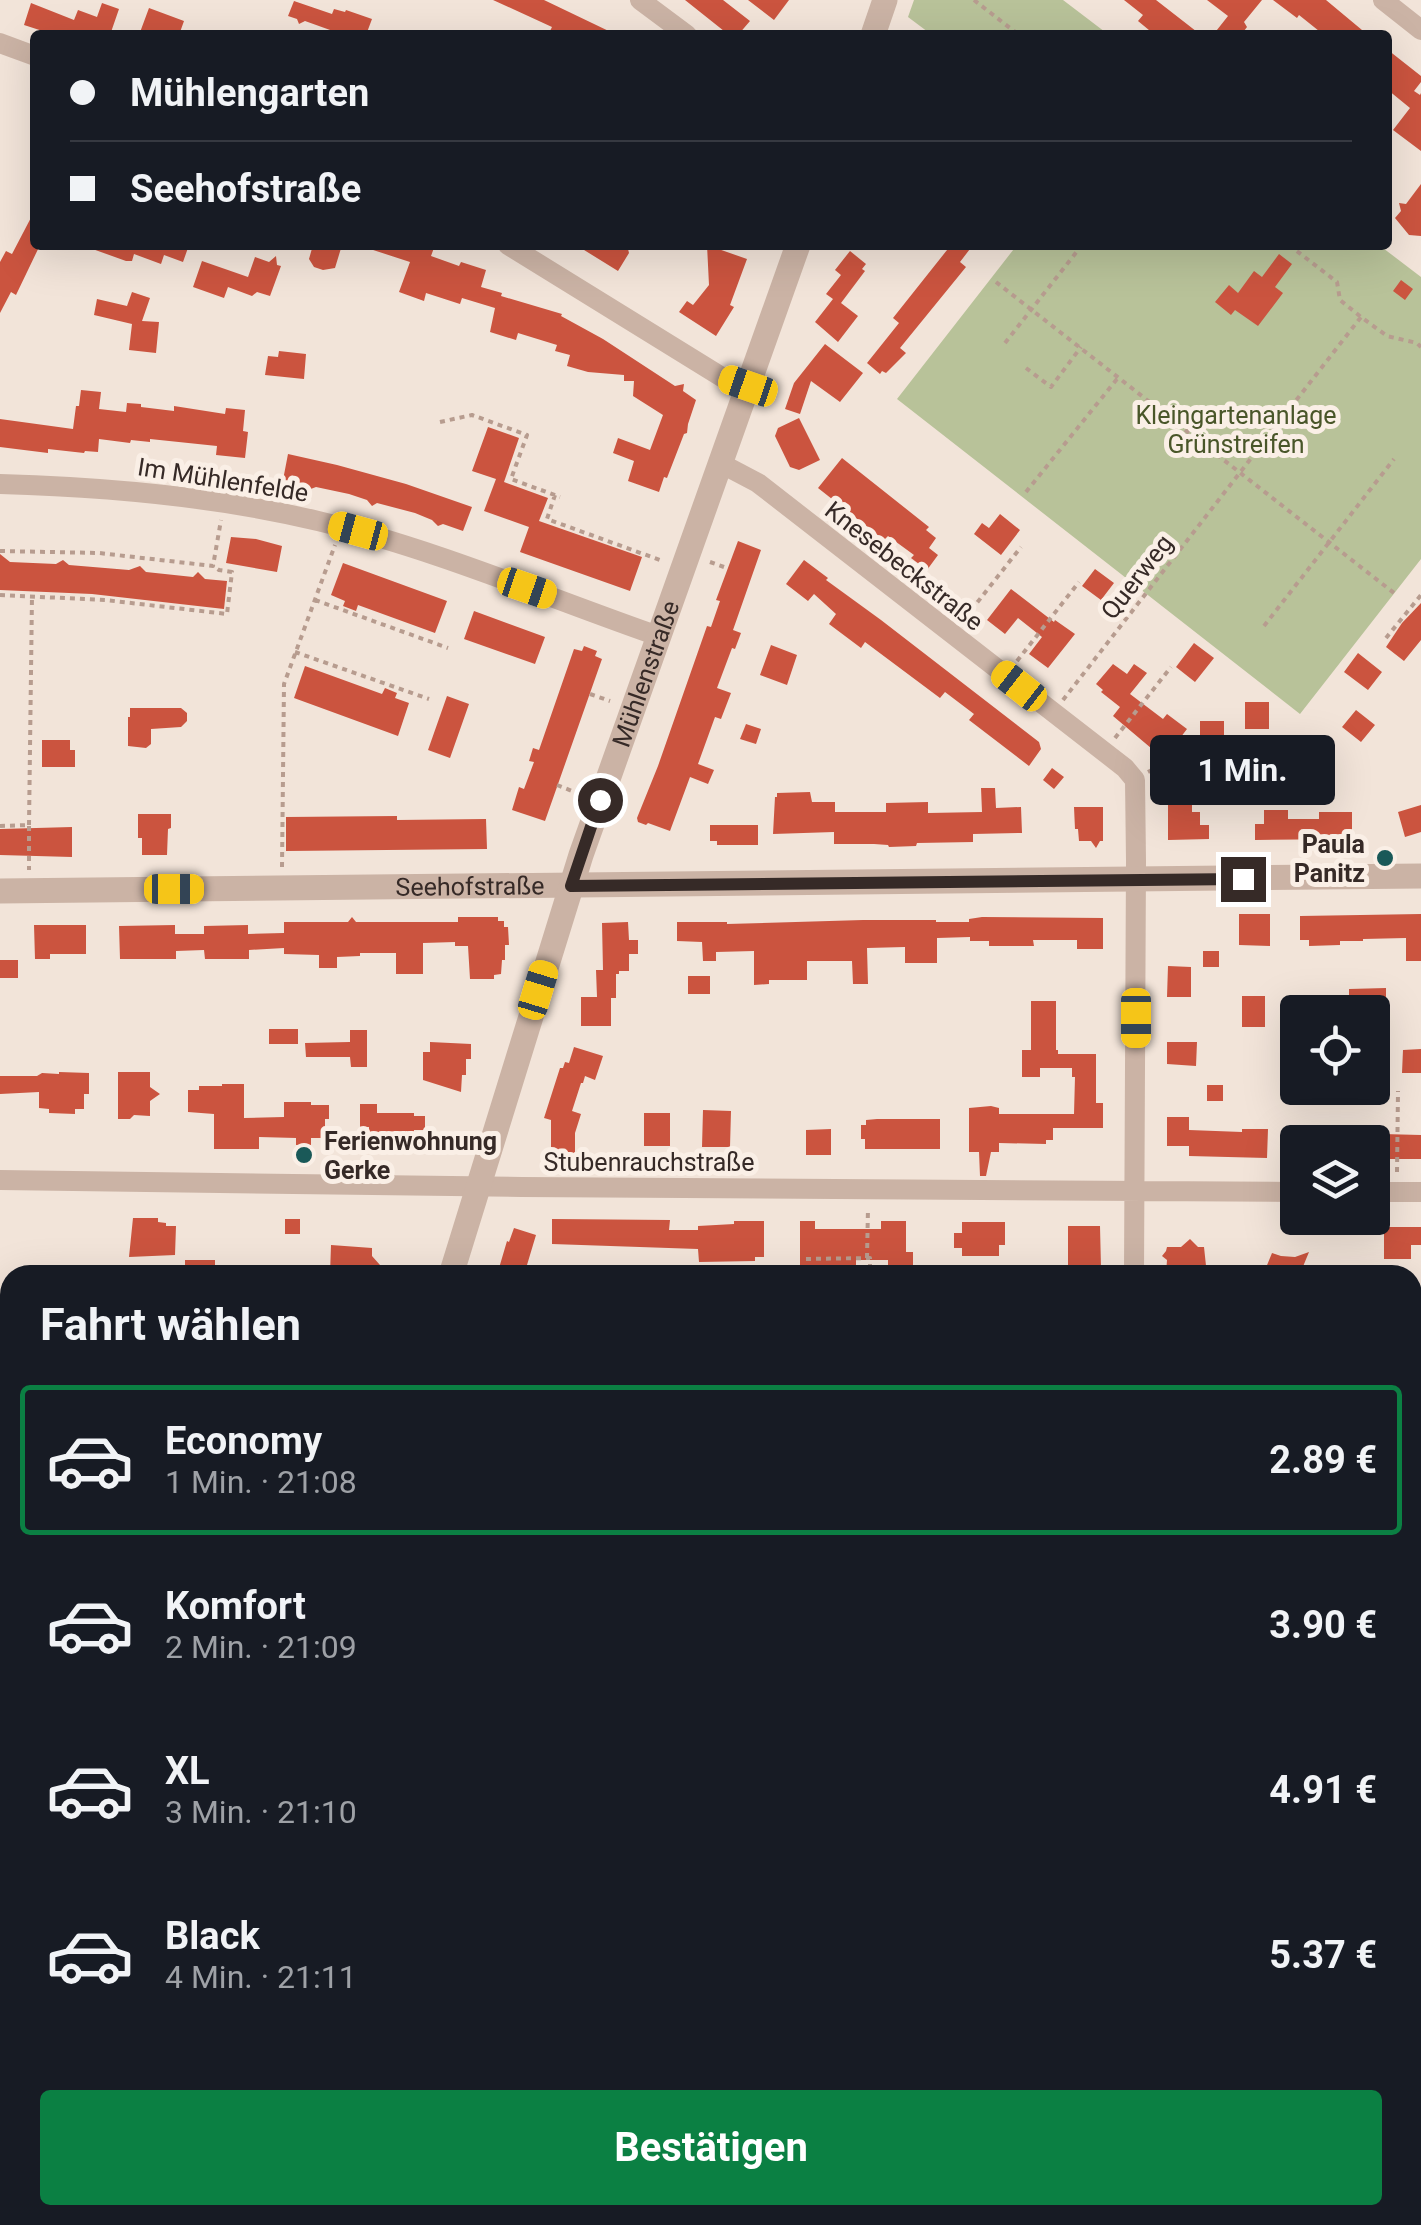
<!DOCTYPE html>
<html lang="de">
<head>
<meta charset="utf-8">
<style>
	:root { --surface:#171b24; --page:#242831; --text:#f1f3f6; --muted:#9ea1a6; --line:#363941; --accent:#0b8043 }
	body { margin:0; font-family:Roboto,sans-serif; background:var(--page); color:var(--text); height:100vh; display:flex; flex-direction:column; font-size:38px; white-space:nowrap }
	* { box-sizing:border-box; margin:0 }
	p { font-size:32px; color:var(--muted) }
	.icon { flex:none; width:55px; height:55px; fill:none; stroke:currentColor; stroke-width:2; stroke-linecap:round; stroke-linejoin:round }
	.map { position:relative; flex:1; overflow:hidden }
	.side { position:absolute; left:0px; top:1265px; width:1422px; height:960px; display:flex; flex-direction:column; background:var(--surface); border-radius:30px 30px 0 0; box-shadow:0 10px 40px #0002 }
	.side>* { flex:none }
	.top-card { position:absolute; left:30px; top:30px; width:1362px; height:220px; border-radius:10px; box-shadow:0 10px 40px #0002; display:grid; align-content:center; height:220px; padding:0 40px; background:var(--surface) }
	.controls { position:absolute; left:1280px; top:995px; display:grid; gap:20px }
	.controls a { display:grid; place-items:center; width:110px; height:110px; border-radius:10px; background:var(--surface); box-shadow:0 10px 40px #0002; font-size:50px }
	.end { position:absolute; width:45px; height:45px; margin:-22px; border:12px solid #362a27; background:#fff; box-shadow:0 0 0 5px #fff }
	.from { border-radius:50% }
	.bubble { position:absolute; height:70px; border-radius:10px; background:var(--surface); box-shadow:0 10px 40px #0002; font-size:32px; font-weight:700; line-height:70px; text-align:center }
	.car { position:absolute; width:30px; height:60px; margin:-30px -15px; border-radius:12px; box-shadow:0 0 8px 2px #0007; background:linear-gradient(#f5c518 24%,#345 0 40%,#f5c518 0 76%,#345 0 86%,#f5c518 0) }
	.top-card b { display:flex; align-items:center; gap:35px; height:95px; font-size:38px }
	.top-card b+b { border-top:2px solid var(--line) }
	.top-card i { width:25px; height:25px; background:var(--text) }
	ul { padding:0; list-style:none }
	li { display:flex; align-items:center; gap:30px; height:150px; margin:0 20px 15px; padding:0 20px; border:5px solid transparent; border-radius:10px }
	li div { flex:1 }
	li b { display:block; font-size:38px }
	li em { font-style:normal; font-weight:700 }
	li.current { border-color:var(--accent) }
	li>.icon { width:90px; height:90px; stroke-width:1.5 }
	h2 { padding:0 40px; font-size:45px; line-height:120px }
	.primary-button { display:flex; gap:20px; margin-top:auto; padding:20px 40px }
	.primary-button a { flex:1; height:115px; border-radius:10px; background:var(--accent); color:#fff; font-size:40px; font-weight:700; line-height:115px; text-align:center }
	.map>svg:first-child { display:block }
</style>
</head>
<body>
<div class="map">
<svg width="1421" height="2225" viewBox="0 0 1421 2225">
	<rect width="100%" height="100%" fill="#f2e4d9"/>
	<!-- green -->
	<path fill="#b8c299" d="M914,0H1063L1109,35H932L908,17Z
		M1017,245H1379L1421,277V559L1300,714L897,399Z
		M1412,1518H1421V2225H926L928,2215H1412Z
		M0,2134C16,2155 10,2190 10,2215H14L15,2225H0Z
		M371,2215H479L477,2225H373Z"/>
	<!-- plaza -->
	<path fill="#ebd4c0" d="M10,1860V2054L0,2052V1864Z"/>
	<!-- building -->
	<path fill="#cb543f" d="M493,0H544L617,35H548L552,27Z
		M685,0H723L750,21L738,35H729Z
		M748,0H789L774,20Z
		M1124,0H1156L1201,35H1155L1138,21L1143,15Z
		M1207,0H1262L1244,22L1247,27L1241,35H1213L1228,16Z
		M1273,0H1326L1368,35H1324L1299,15L1297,18Z
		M294,1L332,14L334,9L345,12L346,10L372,19L366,35H344L305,21L299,24L297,19L288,16Z
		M31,3L74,20L78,10L97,17L102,3L119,9L110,35H55L24,25Z
		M149,8L184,21L179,35H139Z
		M1388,50L1421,76V82L1414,91L1420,95L1421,93V151L1393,130L1410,108L1388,90Z
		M1421,184V236L1409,235L1395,218L1401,211L1399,203L1406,204Z
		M35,210V245H40L16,295L11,292L0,313V262L6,251L12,254Z
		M88,245H189L183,262L164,255L161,264L134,254L132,261H126L87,247Z
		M313,245H342L335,268L323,270L314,267L309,259Z
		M368,245H435L431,256L459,266L461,262L486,270L481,287L502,293L501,296L562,314L561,316L603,339L675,386L684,384L683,391L696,400L688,424L687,433L684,434L667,478L664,477L659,492L628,481L634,461L613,453L618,438L650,450L663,415L633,396L634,381H624V375L588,372L567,366L570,355L555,351L557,345L518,333L516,340L490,332L495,308L462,298L460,304L426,293L424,301L399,292L410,262L367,248Z
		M576,245H627L629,253L618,271Z
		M707,245L747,259L730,305L734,307L716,336L679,312L687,301L693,305L709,285Z
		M951,245H973L960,262L966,267L900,348L906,353L886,373L882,371L880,374L867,363L899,323L893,318Z
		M850,251L866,264L862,269L865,271L841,303L858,316L838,342L815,322L833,299L826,294L841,275L835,270Z
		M1279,254L1292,264L1275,287L1283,293L1258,326L1235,310L1231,315L1215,302L1229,285L1238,293L1254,271L1262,277Z
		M276,256L277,265L281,266L270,296L257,292L252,296L228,287L224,298L193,287L202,261L248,277L255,257L269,262Z
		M1401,280L1413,289L1405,300L1393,291Z
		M132,292L150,298L142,321L159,322L156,353L129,350L132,324L94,315L97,299L127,306Z
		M825,344L863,373L840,402L811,381L800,414L785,409L794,383Z
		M279,351L306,354L304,379L265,375L268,356L278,357Z
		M81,390L101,392L99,409L126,412L127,403L141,404V407L174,411V406L225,414L226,408L245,410L243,431L248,432L245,458L216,455L217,446L150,439V442L131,440L130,443L99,439L98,452L85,451L84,453L48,449V453L0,447V419L73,429L76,406H79Z
		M799,418L820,460L799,470L790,467L775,436L778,428Z
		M488,427L519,438L504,482L548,498L539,521L642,557L630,591L520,552L529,527L484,511L496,479L472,471Z
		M288,454L337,465L406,484L472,507L463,531L443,524L438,526L432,520L415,513L377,503L372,506L367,500L349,494L316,487L308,490L301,484L283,480Z
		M842,458L929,527L926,530L936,538L929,548L938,555L927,570L911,558L914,555L888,536L884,540L818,488Z
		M1000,514L1020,530L1001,555L974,534L982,523L989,528Z
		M231,537L256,539L282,546L277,572L226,563Z
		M738,541L761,550L733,630L741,633L735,649L732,648L717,688L731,693L721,719L715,717L698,764L714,770L708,784L690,777L670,831L648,823L646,825L638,822L637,818L658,766L707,626L711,627L720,601L716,600Z
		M0,554L10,562L56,564L63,560L69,565L129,570L140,566L146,572L193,577L198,572L205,579L227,581L224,609L92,594L0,590Z
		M804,560L828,578L826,580L881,620L1039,742L1041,749L1029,766L969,720L974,714L945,692L940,698L865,642L861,648L829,624L836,614L814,594L808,601L786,584Z
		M343,563L447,601L435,633L358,605L356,611L343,606L345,601L331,595Z
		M1095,569L1114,583L1101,600L1082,586Z
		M1011,589L1054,622L1055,620L1075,634L1048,668L1029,654L1042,637L1018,618L1005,634L987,620Z
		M1421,603V640L1404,661L1386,647L1402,623Z
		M474,611L545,637L535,664L464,639Z
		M1194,643L1214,658L1195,682L1176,667Z
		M771,645L797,655L787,685L760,675Z
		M584,646L597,651L595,656L602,659L545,821L512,810L519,787L524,789L534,762L529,761L533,748L539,750L574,649L582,651Z
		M1358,653L1382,672L1368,690L1344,672Z
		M1113,664L1127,674L1134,664L1147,673L1130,694L1163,719L1167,714L1187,729L1164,759L1113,716L1120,707L1101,692L1103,690L1096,684Z
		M305,666L382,694L385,688L397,693L395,698L409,703L398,736L294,698Z
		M447,696L469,704L450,758L428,750Z
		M1245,702H1269V729H1245Z
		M130,708H181L187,713V721L181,727L151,729V744L146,748L128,746V717H130Z
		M1356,710L1375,725L1361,742L1342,727Z
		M1200,721H1224V784H1192V812H1200V825H1209V839L1168,840V769L1200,770Z
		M746,724L761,729L756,744L740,739Z
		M42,740H70V750H75V767H42Z
		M1052,768L1064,777L1054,789L1043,780Z
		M981,788H995L996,808L1021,807L1022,833L973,834V842L917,843L916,846L889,847L888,845L874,844H834V832L773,834L775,797H777V793L810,792L812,802H835V812H886V803L928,802V813L982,812Z
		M1421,805V832L1405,837L1398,812Z
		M1074,807H1103V841H1100L1096,848L1091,841H1079L1078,829H1075Z
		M1264,810H1288V819H1319V812H1352V839L1255,840V824H1264Z
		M138,814H171V828L168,829L167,855H142V838H138Z
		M397,816V820L486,819L487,849L286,851V817Z
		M710,825H758V845H717V841H710Z
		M72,827V857L0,855V829Z
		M1239,914H1270V946L1239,945Z
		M1421,914V961H1406V938L1363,939V941H1340V945L1309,946V940H1300V916Z
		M352,917L356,922H458V917H498V921H504V927H508L509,945H505V960H502L501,974L494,975V979H470L468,946H455V942L423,943V974H396V953H360V956L337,957V968H319V955L284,954V948L249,950V959H205L204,950L176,951V959H120L119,926L175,925V934H204V926L248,925V934L284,933V922H348Z
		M982,917L1103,918V949H1077V940H1033L1034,946H989V941H970V937L937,938V963H905V947L867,948L868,984H853L852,961H807V980H769V984L754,985V951L716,952V961H703L702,942L677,941V922H727V924L863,920H936V922H969V919Z
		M628,922L629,940H638V954H629V971H619V974H616V998H611V1026H581V997H597L596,970H603L602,923Z
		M34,925H86V954H50V959H35Z
		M1203,951H1219V967H1203Z
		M0,960H18V978H0Z
		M1168,966L1191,967V997H1167Z
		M688,976H710V994H688Z
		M1386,988V1014L1349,1012V989Z
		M1242,996H1265V1027H1242Z
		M1031,1001H1056V1050H1058V1054H1096V1103H1103V1128H1053V1140H1046V1144L999,1143V1152H991L986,1176H980L979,1152H969V1108L991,1106L999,1108V1114H1074L1075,1077H1072V1068H1040V1077H1022V1050H1031Z
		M269,1029H298V1044H269Z
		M350,1030H367V1067H351L350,1057H306L305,1043L350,1042Z
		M430,1042L471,1044V1059H466V1075H462L461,1092L423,1080V1052H430Z
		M1167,1042H1197L1196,1066L1167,1064Z
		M574,1047L603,1056L595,1080L585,1076L583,1083H581L572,1111L581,1114L575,1133V1153H551V1120L544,1118L560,1068H563L565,1062L569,1063Z
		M1421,1049V1073H1402L1403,1050Z
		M59,1072L89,1073V1094H84V1109H75V1114L49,1113V1109L39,1108V1092L0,1094V1076H37L42,1073L59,1074Z
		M118,1072H150V1087L160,1094L150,1101V1116L134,1115L130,1119H118Z
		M222,1084H244V1118L284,1117V1102H311V1105H329V1119H325V1138H311V1145H296V1138L259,1137V1149H214V1114L188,1112V1090H199V1086H222Z
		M1207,1085H1223V1101H1207Z
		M360,1104H377V1113H414V1116H425V1130H414V1150H394V1141H372V1135H369V1127H360Z
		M703,1110L731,1111L730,1147H702Z
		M644,1113H670V1146H644Z
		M1167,1117H1189V1130L1242,1132V1129H1268L1267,1158L1189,1156V1146H1167Z
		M877,1119H940V1149H865V1139H861V1125H866V1120Z
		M1361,1126L1382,1127V1134L1421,1135V1159H1382V1157L1372,1156V1142H1361Z
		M831,1129V1155H806V1130Z
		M133,1218H158V1222L166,1223V1226H176L175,1255L129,1257Z
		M285,1219H300V1234H285Z
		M552,1219L670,1220L669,1230H698V1226L734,1224V1221H764V1257H755V1261L699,1262L698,1249L552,1244Z
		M800,1221H815V1229H881V1221H906V1252H913V1275H888V1260H856V1275H800Z
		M962,1222H1005V1245H999V1256H962V1248H954V1233H962Z
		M1068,1226H1100L1101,1268H1097V1275H1068Z
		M1384,1227H1421V1245H1411V1259H1384Z
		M514,1228L536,1235L524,1275H497L507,1241L509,1242Z
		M1190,1239L1198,1247H1204L1207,1275L1166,1274L1167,1260L1162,1256L1166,1251L1167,1247H1181Z
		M331,1245L372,1248V1256L380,1265L373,1275H330Z
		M1309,1252L1302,1269V1275H1263L1272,1253L1281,1256L1295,1257Z
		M185,1260H215V1275H185Z"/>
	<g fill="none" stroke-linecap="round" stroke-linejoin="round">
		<!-- path -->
		<path stroke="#b79c8f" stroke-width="4" stroke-dasharray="5 5" stroke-linecap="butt" d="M974,0L1019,35
			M1289,245L1337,282L1340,300L1361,317L1387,336L1417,343L1421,347
			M996,282L1394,593
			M1005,343L1082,245
			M1026,368L1051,387L1081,347
			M440,422L472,415L527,435L511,479L560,497
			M1026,492L1117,379
			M555,495L547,519L660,560
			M0,551L99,553L213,566L221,520
			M710,562L724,567
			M0,595L105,600L227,614L232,572L219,570L213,566
			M315,600L448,648
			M965,618L1021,547
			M1264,626L1394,459
			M1386,638L1421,595
			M295,652L429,699
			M1017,661L1079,582
			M590,694L610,701
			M1063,700L1361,317
			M1115,738L1171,667
			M1148,772L1167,762L1179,745L1197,742
			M557,785L577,793
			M29,825L32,596
			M0,826L29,825V870
			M282,867L284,684L335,545
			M1397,1172L1398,1091
			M867,1258L868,1208
			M806,1259L870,1258V1275
			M1412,1558L1421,1564
			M1412,1577L1421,1572
			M1412,1768L1421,1762
			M1412,1856L1421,1835
			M0,2009L3,2022
			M0,2055L10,2057
			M1412,2096L1421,2104
			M0,2114L4,2120L10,2124
			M1412,2139L1421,2140
			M367,2215L369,2225
			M990,2215L1024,2225
			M1375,2215V2225
			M937,2225L939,2215"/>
		<!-- minor -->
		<path stroke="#cbb3a5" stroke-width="20" d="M640,0L687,35
			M1383,0L1421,30
			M0,43L35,56
			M508,245L725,379L747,386
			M720,463L758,483L1125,768L1135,780L1136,861L1134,1275
			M0,484C107,487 214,496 318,521C435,549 546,597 658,636
			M0,1180L522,1187L1298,1192
			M1372,1192H1421
			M0,1491H10
			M1412,1500H1421"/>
		<!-- tertiary -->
		<g stroke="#cbb3a5" stroke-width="25">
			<path d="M873,35L885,0"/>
			<path id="s1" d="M0,891L1421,876"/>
			<path id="s2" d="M451,1275L581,855L798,245"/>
			<path d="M492,2225L494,2215"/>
		</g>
		<!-- secondary -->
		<path stroke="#9f8176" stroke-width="25" d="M0,2086L10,2088
			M34,2215L35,2225
			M646,2215L677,2225"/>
	</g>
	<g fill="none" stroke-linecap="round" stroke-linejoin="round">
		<!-- route -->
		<path stroke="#362a27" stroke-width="12" d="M600,800L571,886L1243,879"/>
	</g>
	<!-- markers -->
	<g fill="#1a5958" stroke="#faefe6" stroke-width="4">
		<circle cx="1385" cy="858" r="10"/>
		<circle cx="304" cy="1155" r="10"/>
	</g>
	<g text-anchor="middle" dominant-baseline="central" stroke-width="10" stroke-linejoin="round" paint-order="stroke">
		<!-- park labels -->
		<g font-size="25" fill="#495629" stroke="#faefe6">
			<text x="1236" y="415">Kleingartenanlage<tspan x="1236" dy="29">Grünstreifen</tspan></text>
		</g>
		<!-- street labels -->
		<g font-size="25" fill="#362a27" stroke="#faefe6">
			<text transform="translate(223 480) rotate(9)">Im Mühlenfelde</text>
			<text transform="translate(904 566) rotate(38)">Knesebeckstraße</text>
			<text transform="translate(1137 577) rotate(-52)">Querweg</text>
			<text stroke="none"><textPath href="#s2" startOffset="632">Mühlenstraße</textPath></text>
			<text stroke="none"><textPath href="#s1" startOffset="470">Seehofstraße</textPath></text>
			<text x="649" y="1162">Stubenrauchstraße</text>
		</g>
		<!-- poi labels -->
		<g font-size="25" font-weight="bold" fill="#362a27" stroke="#faefe6" text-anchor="end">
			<text x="1365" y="844">Paula<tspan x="1365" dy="29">Panitz</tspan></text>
			<text x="324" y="1141" text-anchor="start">Ferienwohnung<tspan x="324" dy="29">Gerke</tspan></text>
		</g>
	</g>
</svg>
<div class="controls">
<a><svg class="icon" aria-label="locate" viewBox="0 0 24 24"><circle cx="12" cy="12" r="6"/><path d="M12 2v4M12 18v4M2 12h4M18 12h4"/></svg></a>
<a><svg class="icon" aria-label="layers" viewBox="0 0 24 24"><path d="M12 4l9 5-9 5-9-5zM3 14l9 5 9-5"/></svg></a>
</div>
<i class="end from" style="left:600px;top:800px"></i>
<i class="end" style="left:1243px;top:879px"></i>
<div class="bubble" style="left:1150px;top:735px;width:185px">1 Min.</div>
<i class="car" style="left:748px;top:386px;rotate:289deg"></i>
<i class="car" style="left:358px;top:531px;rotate:285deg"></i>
<i class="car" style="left:527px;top:588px;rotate:109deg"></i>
<i class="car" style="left:1019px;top:686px;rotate:308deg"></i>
<i class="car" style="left:174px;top:889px;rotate:90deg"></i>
<i class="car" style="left:538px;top:990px;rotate:17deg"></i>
<i class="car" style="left:1136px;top:1018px;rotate:180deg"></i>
<div class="top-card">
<b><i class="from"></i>Mühlengarten</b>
<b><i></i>Seehofstraße</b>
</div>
<section class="side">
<h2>Fahrt wählen</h2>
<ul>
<li class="current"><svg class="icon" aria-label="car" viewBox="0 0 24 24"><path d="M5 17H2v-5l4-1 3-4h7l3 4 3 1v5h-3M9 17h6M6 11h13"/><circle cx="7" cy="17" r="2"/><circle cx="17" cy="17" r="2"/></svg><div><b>Economy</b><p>1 Min. · 21:08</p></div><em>2.89 €</em></li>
<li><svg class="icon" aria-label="car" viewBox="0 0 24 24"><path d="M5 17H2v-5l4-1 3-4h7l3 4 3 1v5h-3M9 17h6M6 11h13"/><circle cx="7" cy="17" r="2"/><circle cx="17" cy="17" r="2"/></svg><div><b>Komfort</b><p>2 Min. · 21:09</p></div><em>3.90 €</em></li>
<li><svg class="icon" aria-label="car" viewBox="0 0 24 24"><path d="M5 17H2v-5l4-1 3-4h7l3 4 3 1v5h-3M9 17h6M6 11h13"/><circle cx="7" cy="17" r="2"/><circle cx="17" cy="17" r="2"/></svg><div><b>XL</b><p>3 Min. · 21:10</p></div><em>4.91 €</em></li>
<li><svg class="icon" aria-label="car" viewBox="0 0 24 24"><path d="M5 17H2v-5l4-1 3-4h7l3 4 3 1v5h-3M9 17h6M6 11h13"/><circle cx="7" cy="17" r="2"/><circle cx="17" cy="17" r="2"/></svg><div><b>Black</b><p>4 Min. · 21:11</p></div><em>5.37 €</em></li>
</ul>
<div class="primary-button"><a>Bestätigen</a></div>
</section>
</div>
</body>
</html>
